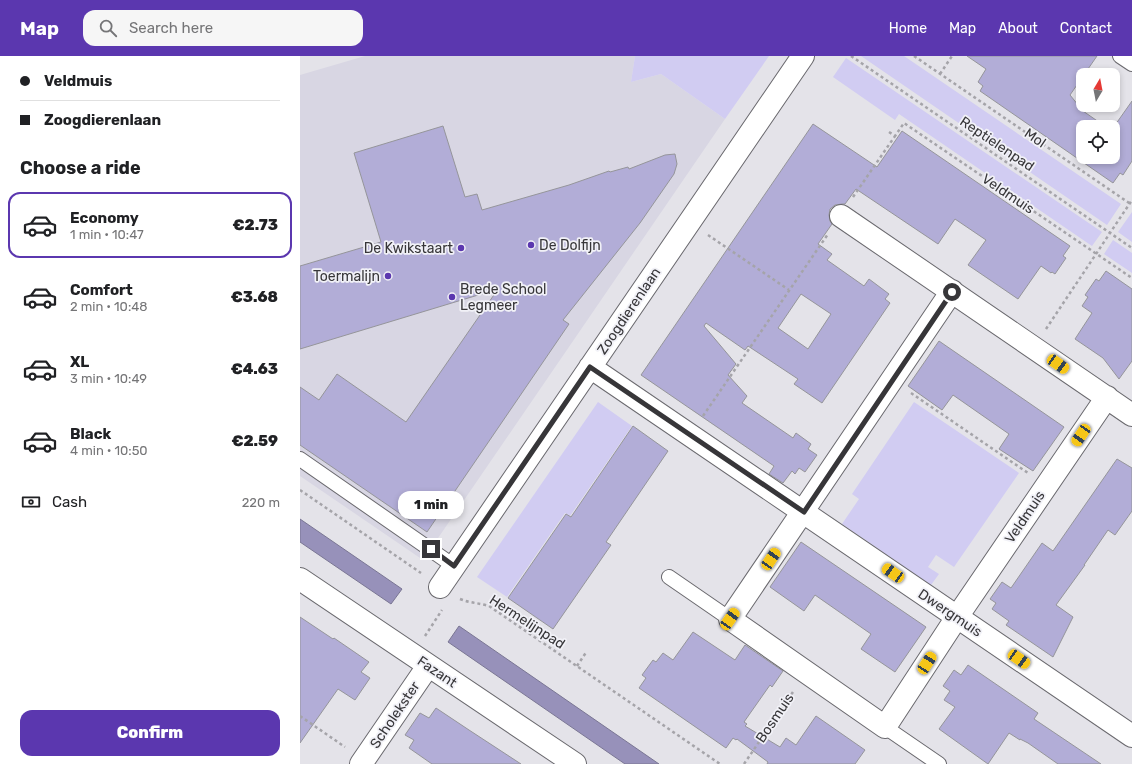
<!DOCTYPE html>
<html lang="en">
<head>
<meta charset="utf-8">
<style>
	:root { --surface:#fff; --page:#f6f6f6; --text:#202124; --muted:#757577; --line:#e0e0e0; --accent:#5b37af }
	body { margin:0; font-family:Rubik,sans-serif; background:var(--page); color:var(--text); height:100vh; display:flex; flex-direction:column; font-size:15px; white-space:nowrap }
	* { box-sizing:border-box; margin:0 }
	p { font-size:13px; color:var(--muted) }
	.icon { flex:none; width:22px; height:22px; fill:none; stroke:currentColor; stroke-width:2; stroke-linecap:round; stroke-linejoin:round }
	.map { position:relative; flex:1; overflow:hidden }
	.side { display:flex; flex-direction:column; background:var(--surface); width:300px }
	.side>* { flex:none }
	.guide { display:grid; align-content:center; height:88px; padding:0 20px; background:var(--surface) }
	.needle { width:26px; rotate:10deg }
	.tools { position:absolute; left:776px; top:12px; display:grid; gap:8px }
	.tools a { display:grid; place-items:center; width:44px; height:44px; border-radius:8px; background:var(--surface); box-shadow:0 2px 6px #0003; font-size:20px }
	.end { position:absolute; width:18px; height:18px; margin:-9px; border:5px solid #373639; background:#fff; box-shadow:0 0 0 2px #fff }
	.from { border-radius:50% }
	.bubble { position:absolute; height:28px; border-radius:12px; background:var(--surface); box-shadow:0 2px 6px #0003; font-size:13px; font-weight:800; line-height:28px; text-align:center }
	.car { position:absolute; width:12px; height:24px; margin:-12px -6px; border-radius:5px; box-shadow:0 0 3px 1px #0007; background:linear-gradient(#f5c518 24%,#345 0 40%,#f5c518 0 76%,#345 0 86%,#f5c518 0) }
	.guide b { display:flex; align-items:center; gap:14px; height:38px; font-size:15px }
	.guide b+b { border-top:1px solid var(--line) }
	.guide i { width:10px; height:10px; background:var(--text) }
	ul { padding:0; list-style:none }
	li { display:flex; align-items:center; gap:12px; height:66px; margin:0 8px 6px; padding:0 12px; border:2px solid transparent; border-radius:12px }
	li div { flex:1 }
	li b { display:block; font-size:15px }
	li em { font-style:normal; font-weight:800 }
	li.selected { border-color:var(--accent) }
	li>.icon { width:36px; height:36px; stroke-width:1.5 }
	h2 { padding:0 20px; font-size:18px; line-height:48px }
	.pay { display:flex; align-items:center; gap:10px; height:44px; padding:0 20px; font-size:15px }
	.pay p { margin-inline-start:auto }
	.primary-button { display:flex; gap:8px; margin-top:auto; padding:8px 20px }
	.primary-button a { flex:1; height:46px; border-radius:12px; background:var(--accent); color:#fff; font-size:16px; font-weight:800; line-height:46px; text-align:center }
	header { display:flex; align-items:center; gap:24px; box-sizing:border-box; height:56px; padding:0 20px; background:var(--accent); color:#fff }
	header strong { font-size:19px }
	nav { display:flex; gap:22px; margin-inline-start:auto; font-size:14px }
	.search { width:280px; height:36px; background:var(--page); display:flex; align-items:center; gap:10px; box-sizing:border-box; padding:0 14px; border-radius:12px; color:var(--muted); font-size:15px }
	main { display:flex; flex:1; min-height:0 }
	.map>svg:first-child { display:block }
</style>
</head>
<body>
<header>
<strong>Map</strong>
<div class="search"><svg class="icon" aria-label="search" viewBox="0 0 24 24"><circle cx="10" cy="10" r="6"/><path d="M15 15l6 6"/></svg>Search here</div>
<nav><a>Home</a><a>Map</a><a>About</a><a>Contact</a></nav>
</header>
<main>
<section class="side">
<div class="guide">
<b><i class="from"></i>Veldmuis</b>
<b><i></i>Zoogdierenlaan</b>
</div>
<h2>Choose a ride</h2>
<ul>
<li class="selected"><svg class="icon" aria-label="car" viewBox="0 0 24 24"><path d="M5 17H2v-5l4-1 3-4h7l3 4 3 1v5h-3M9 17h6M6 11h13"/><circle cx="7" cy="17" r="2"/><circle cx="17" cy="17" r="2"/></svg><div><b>Economy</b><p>1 min · 10:47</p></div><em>€2.73</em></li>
<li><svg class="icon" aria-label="car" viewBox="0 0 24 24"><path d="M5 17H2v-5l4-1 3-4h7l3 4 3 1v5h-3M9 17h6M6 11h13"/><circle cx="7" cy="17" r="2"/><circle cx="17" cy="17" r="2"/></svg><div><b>Comfort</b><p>2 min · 10:48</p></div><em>€3.68</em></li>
<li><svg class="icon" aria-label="car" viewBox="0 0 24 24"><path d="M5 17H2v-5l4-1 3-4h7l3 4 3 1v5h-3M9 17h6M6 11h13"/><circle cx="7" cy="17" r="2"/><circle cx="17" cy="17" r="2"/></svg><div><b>XL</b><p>3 min · 10:49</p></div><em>€4.63</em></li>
<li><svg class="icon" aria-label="car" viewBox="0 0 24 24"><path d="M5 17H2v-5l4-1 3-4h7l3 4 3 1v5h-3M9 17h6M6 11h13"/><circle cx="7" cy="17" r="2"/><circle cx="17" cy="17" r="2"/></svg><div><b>Black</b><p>4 min · 10:50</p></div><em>€2.59</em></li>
</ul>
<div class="pay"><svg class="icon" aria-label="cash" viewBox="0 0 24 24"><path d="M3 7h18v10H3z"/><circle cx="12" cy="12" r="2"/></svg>Cash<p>220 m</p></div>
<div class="primary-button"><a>Confirm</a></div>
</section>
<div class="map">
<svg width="832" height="708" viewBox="0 0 832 708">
	<rect width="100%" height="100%" fill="#e4e3e9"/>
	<!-- built -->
	<path fill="#d8d6e3" d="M65,0H335L331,26L361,18L425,63L123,504L0,420V19Z"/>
	<!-- green -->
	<path fill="#d1ccf2" d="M335,0H469L425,63L361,18L331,26Z
		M561,0H604L821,148L807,169Z
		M546,2L802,176L792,190L599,58L595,64L533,21Z
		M832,156V186L818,176Z
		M813,184L832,197V217L804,198Z
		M298,346L332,370L270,460L265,457L207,541L177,521Z
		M614,346L719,417L654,511L636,499L628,511L639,518L631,529L542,468L559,443L552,438Z"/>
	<!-- water -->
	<path fill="#9791ba" stroke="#7a7693" d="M0,463L102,533L91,548L0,486Z
		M159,570L359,708H325L148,586Z"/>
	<!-- building -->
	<path fill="#b2add7" stroke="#95959a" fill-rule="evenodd" d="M667,0H797L770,39L783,55L806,71H783V101H813V72L832,45V105L823,119L820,117L813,127L680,35L683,30L678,26L686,13Z
		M513,68L577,111L602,75L770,190L763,200L766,202L755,218L752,216L751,217L741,210L718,243L668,209L686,184L655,163L638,188L556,133L545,148H542L535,149L530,153L529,159L530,165L532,168L518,188L532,198L527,204L564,230L569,223L589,238L585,243L590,247L522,347L494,328L498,323L448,290L445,294L406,267L404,270L436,308L428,319L447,340L442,347L493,382L496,377L511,388L508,393L517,399L505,416L499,412L495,418L492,415L483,427L469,418L474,410L341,319ZM501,238L531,258L508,293L478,272Z
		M143,70L165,141L177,138L182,154L269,129L309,115L310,116L328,111L329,113L365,99L375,98L377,108L374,118L340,167L263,264L269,268L127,476L0,389V331L19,344L37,318L106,366L198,233L0,293V210L81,186L54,97Z
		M806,215L832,233V305L819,323L803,302L775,283L792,257L782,250L788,241L785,239L796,223L799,225Z
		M639,285L764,371L733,415L699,393L709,378L653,339L642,354L608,330Z
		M333,370L368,395L306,486L311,489L253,573L208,542L266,458L271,461Z
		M817,403L832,412V455L815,479L808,474L784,509H785L756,549L773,561L753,601L706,569L709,565L692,553L696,547L690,543L702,526L711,532L742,487L753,495Z
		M501,486L626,571L595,616L561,593L571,578L515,539L504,555L470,531Z
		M0,561L33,583L34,582L69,606L61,616L70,622L55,644L38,633L0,687Z
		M393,576L435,604L445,589L483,615L472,631L470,629L444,666L447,668L445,670L480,691L486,682L496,689L516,660L565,694L555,708H467L468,706L437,683L436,684L433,682L426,692L339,632L346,622L342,619L353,604L356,606L363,597L373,604Z
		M668,609L738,657L734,663L801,708H758L728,687L720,683V684L709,677L688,708L639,673L655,651L644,644L650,635L643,630L654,614L661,619Z
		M136,652L169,674L221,708H132L109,692L114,684L105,679L120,657L129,662Z"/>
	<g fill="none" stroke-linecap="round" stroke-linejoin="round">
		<!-- service casing -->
		<g stroke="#6a696e" stroke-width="16">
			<path id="service" d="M820,0L832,8
				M0,403L154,510
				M369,521L430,563
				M585,671L639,708"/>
		</g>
		<!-- minor casing -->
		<g stroke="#6a696e" stroke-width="24">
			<path id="minor" d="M541,160L832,359
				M652,235L430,563L585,671L657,561L807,341
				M290,311L832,680
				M0,523L275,708
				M140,531L503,0
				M61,708L128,610"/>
		</g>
		<!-- path -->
		<path stroke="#a5a4a9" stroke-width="2.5" stroke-dasharray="3 3" stroke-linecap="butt" d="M551,0L832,192
			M614,0L832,149
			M640,18L652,0
			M589,76L595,80L604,67L832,222
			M553,141L595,80
			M408,179L489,234
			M746,273L832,144
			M611,337L728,417
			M403,360L528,178
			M0,434L121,517
			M160,543C170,547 179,547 189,550L420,708
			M125,580L142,554
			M277,610L287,595
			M0,660L45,691
			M444,708L493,636"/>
		<!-- service -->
		<use href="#service" stroke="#fff" stroke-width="14"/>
		<!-- minor -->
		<use href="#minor" stroke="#fff" stroke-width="22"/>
	</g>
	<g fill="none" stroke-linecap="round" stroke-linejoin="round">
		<!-- route -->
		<path stroke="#373639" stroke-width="5" d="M131,493L154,510L290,311L504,456L652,236"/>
	</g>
	<!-- markers -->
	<g fill="#5b37af" stroke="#f1f1f7" stroke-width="1.5">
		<circle cx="231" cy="189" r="4"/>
		<circle cx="161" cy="192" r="4"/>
		<circle cx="88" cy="220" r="4"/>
		<circle cx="152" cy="241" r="4"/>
	</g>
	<g text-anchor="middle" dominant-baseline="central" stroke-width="3.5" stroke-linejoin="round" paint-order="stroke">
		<!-- street labels -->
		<g font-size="14" fill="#373639" stroke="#f1f1f7">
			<text transform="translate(735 82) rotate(34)">Mol</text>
			<text transform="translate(697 88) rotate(34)">Reptielenpad</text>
			<text transform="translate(708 138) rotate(34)">Veldmuis</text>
			<text transform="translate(329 255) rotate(-56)">Zoogdierenlaan</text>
			<text transform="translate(725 461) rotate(-56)">Veldmuis</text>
			<text transform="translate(650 557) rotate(34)">Dwergmuis</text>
			<text transform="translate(227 566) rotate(33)">Hermelijnpad</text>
			<text transform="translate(137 616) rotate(34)">Fazant</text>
			<text transform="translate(95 659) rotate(-56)">Scholekster</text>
			<text transform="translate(475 662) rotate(-56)">Bosmuis</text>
		</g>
		<!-- poi labels -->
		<g font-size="14" fill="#373639" stroke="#f1f1f7" text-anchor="start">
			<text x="239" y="189">De Dolfijn</text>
			<text x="153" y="192" text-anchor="end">De Kwikstaart</text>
			<text x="80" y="220" text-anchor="end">Toermalijn</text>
			<text x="160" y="233">Brede School<tspan x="160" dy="16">Legmeer</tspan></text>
		</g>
	</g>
</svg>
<div class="tools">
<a><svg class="needle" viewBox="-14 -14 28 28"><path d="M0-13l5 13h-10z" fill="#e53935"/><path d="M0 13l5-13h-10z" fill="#757577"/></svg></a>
<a><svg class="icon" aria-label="locate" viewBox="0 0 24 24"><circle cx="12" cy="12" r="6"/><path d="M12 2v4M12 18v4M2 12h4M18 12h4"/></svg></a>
</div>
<i class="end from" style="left:652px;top:236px"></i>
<i class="end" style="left:131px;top:493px"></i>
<div class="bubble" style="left:98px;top:435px;width:66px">1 min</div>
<i class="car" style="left:758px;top:308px;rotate:125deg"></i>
<i class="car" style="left:781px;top:379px;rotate:214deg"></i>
<i class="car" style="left:471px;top:503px;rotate:34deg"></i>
<i class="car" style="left:593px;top:517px;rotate:304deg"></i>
<i class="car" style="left:430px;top:563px;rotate:35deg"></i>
<i class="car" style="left:719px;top:603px;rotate:124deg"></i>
<i class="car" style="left:627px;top:607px;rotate:33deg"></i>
</div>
</main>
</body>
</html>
